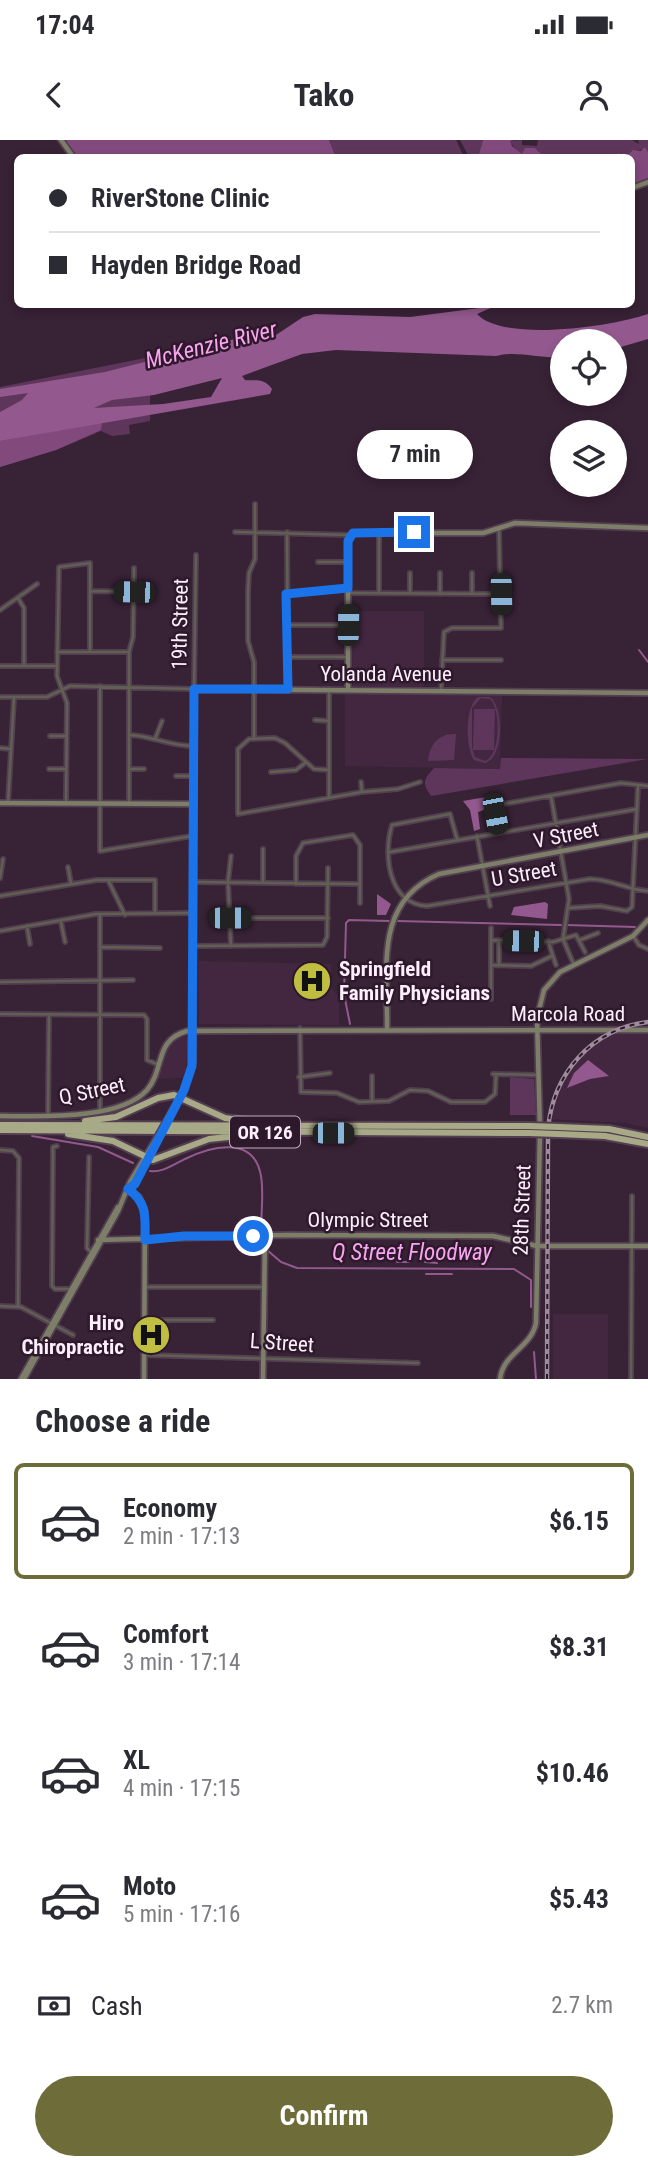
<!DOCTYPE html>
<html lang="en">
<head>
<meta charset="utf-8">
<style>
	:root { --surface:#fff; --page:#f2f2f3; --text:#2b2b33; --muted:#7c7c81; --line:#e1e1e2; --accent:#6e6d39 }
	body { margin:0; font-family:"Roboto Condensed",sans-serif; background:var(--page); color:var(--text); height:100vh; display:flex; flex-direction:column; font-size:26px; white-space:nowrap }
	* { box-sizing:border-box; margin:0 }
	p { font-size:23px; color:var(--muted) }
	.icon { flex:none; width:38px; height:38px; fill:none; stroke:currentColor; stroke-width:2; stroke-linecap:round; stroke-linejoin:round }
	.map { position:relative; height:1239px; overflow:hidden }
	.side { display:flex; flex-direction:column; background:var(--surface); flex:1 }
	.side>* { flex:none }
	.banner { position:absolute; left:14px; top:14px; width:621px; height:154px; border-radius:10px; box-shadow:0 4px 10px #0003; display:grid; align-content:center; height:154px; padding:0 35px; background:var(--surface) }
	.controls { position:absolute; left:550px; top:189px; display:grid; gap:14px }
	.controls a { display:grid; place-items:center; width:77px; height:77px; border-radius:50%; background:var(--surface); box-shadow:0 4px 10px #0003; font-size:35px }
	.end { position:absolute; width:32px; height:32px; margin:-16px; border:9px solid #1a73e8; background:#fff; box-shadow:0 0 0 4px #fff }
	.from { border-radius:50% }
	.bubble { position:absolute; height:49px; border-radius:24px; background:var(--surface); box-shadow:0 4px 10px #0003; font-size:23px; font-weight:700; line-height:49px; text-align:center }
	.car { position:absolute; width:21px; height:42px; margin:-21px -10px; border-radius:9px; box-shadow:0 0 5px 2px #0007; background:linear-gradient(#222 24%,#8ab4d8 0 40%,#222 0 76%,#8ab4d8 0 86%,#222 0) }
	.banner b { display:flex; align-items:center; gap:24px; height:66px; font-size:26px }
	.banner b+b { border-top:2px solid var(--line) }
	.banner i { width:18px; height:18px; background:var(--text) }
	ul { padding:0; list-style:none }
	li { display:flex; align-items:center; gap:21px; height:116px; margin:0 14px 10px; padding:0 21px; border:4px solid transparent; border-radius:10px }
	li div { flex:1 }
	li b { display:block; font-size:26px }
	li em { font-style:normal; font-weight:700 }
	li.on { border-color:var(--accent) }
	li>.icon { width:63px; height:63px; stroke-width:1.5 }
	h2 { padding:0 35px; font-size:32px; line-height:84px }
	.pay { display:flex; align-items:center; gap:18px; height:77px; padding:0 35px; font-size:26px }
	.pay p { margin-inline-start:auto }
	.button { display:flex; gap:14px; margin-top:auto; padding:14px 35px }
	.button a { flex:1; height:80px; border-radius:42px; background:var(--accent); color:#fff; font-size:28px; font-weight:700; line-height:80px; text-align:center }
	.status { display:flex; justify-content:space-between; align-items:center; height:49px; padding:0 35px; background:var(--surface); direction:ltr }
	.status svg { height:19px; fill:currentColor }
	header { display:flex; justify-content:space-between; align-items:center; height:91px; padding:0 35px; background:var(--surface); font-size:32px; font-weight:700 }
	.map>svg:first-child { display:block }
</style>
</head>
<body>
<div class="status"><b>17:04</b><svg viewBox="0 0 49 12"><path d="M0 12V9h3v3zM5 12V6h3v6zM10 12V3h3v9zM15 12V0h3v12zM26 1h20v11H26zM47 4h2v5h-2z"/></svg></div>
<header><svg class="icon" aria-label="back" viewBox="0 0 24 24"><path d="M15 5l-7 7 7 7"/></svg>Tako<svg class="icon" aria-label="person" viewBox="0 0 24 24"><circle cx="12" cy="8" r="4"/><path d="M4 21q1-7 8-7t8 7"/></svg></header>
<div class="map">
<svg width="648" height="1239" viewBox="0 0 648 1239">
	<rect width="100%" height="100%" fill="#382236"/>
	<!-- built -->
	<path fill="#432741" d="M351,471H424V547L353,546Z
		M345,551L502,552L500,629L345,626Z
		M198,821L331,824V848L339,856V885L199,884Z
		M613,894H648V988L625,983L548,979L566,932L582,913Z
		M186,896L189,900L188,919L184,938L157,939L166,910L178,898Z
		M553,1174H608V1239H553Z"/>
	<!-- green -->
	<path fill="#5f365b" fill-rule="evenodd" d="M329,0H456L464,17H336Z
		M460,0H483L478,17H469Z
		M522,0V5L537,6L538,0H632L639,4L638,0H648V12C642,8 633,10 627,16L618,13L617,17L536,18L539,12L535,8L525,9L522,17H519L521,15L509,1Z
		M150,217V281L129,285L130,294L112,296L101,291L56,310L0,327V247Z
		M478,557H490C504,567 504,618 485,623L474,620C465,606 465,566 478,557ZM481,558L490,559C501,569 501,615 485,621L475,617L472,608V568Z
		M474,569H495L494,610H473Z
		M456,594L454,620L428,621C430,604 439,593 456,594Z
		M501,618L648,619L431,656C422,643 423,640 434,628L500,629Z
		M510,937L534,939L536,975H510Z"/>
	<!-- forest -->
	<path fill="#82497d" d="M65,0H329L336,17H77Z
		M483,0H515L510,1L512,6L522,14L525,8H535L541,14L536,17H522V15L519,17H478Z
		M645,7L648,12V40L632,46V18L617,17L618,13L627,16L633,10L641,11Z
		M102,282L101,290L56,310L0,327V301Z"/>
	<!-- water -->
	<path fill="#93598e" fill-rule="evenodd" d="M495,166L477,174C504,203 614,186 648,174V199L614,209V201H562V217C540,219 517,210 496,216L336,210L302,214L242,236L245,240C257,241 264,238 272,249L270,254L0,301V272L22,260L28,253L0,257V249L105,232L235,199L276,195L303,177L315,174L410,177ZM222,238L211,257L163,264L94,268L112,260L154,255Z
		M486,657L487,669L478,672L480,689L474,691L470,670L463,661Z
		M377,754L391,764L386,775H377Z
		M545,762L548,764L547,779L511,775L514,767Z
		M588,920L609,936L590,939L567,948L574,933Z"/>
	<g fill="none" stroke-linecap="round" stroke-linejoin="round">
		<!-- stream -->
		<path stroke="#93598e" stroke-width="2" d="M639,510L648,522
			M397,781L561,785
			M566,785L635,787
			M350,884L344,854L346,783L349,780L389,781
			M0,980L21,981
			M32,996L98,1007L133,1023
			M150,1031C162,1033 174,1024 185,1019C211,1006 254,995 261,1036C264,1054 261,1073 261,1091
			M267,1110L281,1122L297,1128L514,1129L531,1140V1167
			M397,1122H409
			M425,1122L437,1123
			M426,1134H452
			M534,1212L536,1239"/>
		<!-- street casing -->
		<g stroke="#543f52" stroke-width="6">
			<path id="street" d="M235,392L350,395
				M287,392L288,549
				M318,422H346
				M410,433V452
				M440,433V454
				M472,433V454
				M90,451L146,452
				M348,453L501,454
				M379,453V393
				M286,454L348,448
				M18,458L24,468V526
				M0,470L37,444
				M289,485H348
				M57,512H129
				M288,517H348
				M442,520H501
				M0,526H56
				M100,546V711L192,696
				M441,550L444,492L452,488H501L499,389
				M0,557H47L70,546L194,549L196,415
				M315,580L329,581
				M130,595C153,596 169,606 194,606
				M50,596H66
				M254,598V522L248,501V451L249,433L255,419V364
				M155,599L162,581
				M0,608L11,609
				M49,629H66
				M129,629H144
				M329,630L314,629L285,603L275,598L249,599L238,609V674L362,652L398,649L420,642
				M271,632L296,630L305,623
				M176,636H193
				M361,642L362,652
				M551,656L569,759L563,799L574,825
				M329,658V549
				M8,663L14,558
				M66,664L67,563L57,536L59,427L90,423V512
				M129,664V512L133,497L134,428
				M499,692L495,670L498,665L621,643L648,646
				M477,696L490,766
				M457,699L450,674L392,685C383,714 388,764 427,766L590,739C611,739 627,750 648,751
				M263,709V743
				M390,712L637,669
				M231,716L228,742L231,806
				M68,727L71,744
				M0,738L3,719
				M108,740L125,775
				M193,742L360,744
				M296,744V716L303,703L353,695L360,705V763
				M0,756L97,740H155V773
				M569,768L600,766L627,771L632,767L638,646
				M230,778H328
				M61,782L65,802
				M27,786L30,804
				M491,788V859
				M0,791L96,774L193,773
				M633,796L639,805L648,809
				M491,800L553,802L576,795L585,812
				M499,800V825
				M580,800L598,793
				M548,801L556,825
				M193,806L323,805L327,797L328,728
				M100,807L160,808
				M491,825L531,826L552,816
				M0,842L133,840
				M0,874L144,875L147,879V920L157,924
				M300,888L301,952L337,953L359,962L389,961L410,950L428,951L451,962H485L495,954L496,935
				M493,934L537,935
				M299,937L330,933
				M372,962V936
				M100,970V774
				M48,976L49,875
				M57,1006L53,1007L52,1146L55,1149H72
				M0,1010L13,1011L19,1018L18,1167
				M89,1017L87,1108L91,1112
				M145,1147H264
				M0,1166L21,1167L73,1195
				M144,1180H213
				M144,1215L418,1223
				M631,1239L632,1056"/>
		</g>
		<!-- secondary casing -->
		<g stroke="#543f52" stroke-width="8">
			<path id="secondary" d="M61,0L74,18
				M632,48L648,42
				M348,549V401L353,393H483L515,383L648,388
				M0,663L194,664
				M387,889C388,830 373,762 439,734L648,695
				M0,976C38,976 119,981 147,950C165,929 154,900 187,891L648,890
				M168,978L184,950L193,921L194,549L648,553
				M131,1046L135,1044L146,1018
				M128,1049L139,1057L145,1072L144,1239
				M98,1100L287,1095L493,1096L537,1106H648
				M21,1239L118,1067
				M24,1239L118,1071L130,1042L156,999
				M263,1239L265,1096
				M500,1239C503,1213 531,1208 536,1183L540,990L537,878L544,850L560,832L633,796L648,780"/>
		</g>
		<!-- highway casing -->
		<g stroke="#543f52" stroke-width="10">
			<path id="highway" d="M85,981L116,977L158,958L174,955L225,978L253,982
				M0,985L529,986
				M559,987L609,989L648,997
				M0,990L529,993
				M68,994L113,1001L153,1020L209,999L237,996
				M558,994L605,996L648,1004"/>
		</g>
		<!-- street -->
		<use href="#street" stroke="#606052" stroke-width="2.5"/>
		<!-- secondary -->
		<use href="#secondary" stroke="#7d7e68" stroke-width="4.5"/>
		<!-- highway -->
		<use href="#highway" stroke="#a8a987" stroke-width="6"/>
		<!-- rail casing -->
		<g stroke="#9e8b9c" stroke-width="4.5">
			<path id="rail" d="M547,1239L548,989C553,934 591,889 648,882"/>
		</g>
		<!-- rail -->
		<use href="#rail" stroke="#2e182c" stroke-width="2" stroke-dasharray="5" stroke-linecap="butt"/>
		<!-- secondary-bridge casing -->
		<g stroke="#543f52" stroke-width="8" stroke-linecap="butt">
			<path id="secondary-bridge" d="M156,999L168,978"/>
		</g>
		<!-- highway-bridge casing -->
		<g stroke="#543f52" stroke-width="10" stroke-linecap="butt">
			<path id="highway-bridge" d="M529,986L559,987
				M529,993L558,994"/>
		</g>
		<!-- secondary-bridge -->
		<use href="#secondary-bridge" stroke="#7d7e68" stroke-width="4.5"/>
		<!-- highway-bridge -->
		<use href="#highway-bridge" stroke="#a8a987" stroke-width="6"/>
	</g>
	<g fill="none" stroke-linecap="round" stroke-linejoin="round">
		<!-- route -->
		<path stroke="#1a73e8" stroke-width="9" d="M253,1096H184L145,1100C145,1078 148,1063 128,1049L135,1044L184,950L192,926L194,549H288L286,454L348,448V401L353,393L414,392"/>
	</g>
	<!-- icons -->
	<defs>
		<g id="hospital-disc" transform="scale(2.0125)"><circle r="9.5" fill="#bfbe41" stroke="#2e182c"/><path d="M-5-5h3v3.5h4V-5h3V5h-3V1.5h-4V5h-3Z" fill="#111"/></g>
	</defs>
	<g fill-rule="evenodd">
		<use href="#hospital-disc" x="312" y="841"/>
		<use href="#hospital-disc" x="151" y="1195"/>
	</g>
	<g text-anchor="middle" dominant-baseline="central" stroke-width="5" stroke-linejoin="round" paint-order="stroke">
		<!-- shield labels -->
		<rect fill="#2e182c" stroke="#c0aebe" stroke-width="2" x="230" y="976.5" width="70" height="31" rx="5"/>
		<g font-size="19" font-weight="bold" fill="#feeefc">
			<text x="265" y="992">OR 126</text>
		</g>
		<!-- street labels -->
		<g font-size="21" fill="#feeefc" stroke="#2e182c">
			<text transform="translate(180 484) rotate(-89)">19th Street</text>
			<text x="386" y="534">Yolanda Avenue</text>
			<text transform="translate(566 695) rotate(-11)">V Street</text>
			<text transform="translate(524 734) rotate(-10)">U Street</text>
			<text x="568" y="874">Marcola Road</text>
			<text transform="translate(92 951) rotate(-12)">Q Street</text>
			<text transform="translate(522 1070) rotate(-88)">28th Street</text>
			<text x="368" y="1080">Olympic Street</text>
			<text transform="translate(282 1203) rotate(4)">L Street</text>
		</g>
		<!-- poi labels -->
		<g font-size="21" font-weight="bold" fill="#feeefc" stroke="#2e182c" text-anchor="start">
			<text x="339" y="829">Springfield<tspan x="339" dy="24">Family Physicians</tspan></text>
			<text x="124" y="1183" text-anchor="end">Hiro<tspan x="124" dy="24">Chiropractic</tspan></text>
		</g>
		<!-- water labels -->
		<g font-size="23" font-style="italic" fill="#f8a5ef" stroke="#2e182c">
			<text transform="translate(211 205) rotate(-14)">McKenzie River</text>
			<text x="412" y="1112">Q Street Floodway</text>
		</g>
	</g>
</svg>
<div class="controls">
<a><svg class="icon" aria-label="locate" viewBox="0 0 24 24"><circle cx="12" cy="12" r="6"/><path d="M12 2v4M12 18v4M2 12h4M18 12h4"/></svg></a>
<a><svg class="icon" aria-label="layers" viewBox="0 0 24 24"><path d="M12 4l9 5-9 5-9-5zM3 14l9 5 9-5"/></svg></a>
</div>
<i class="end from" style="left:253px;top:1096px"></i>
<i class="end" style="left:414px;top:392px"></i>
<div class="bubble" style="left:357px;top:290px;width:116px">7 min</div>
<i class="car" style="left:134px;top:452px;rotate:271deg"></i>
<i class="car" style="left:501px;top:454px;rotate:179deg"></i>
<i class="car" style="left:348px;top:485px;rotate:1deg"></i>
<i class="car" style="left:495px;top:674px;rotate:169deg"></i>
<i class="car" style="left:230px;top:778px;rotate:90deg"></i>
<i class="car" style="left:523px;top:801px;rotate:271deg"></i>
<i class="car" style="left:333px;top:993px;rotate:90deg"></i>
<div class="banner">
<b><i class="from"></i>RiverStone Clinic</b>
<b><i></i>Hayden Bridge Road</b>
</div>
</div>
<section class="side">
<h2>Choose a ride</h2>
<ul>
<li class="on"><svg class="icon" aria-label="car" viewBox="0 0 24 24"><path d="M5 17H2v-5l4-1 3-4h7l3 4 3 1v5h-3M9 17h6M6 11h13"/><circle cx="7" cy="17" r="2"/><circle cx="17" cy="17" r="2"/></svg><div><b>Economy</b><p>2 min · 17:13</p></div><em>$6.15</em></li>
<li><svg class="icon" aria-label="car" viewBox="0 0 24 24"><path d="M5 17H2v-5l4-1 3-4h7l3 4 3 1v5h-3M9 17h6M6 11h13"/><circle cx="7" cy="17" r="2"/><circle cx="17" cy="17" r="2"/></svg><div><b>Comfort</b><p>3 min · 17:14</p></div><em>$8.31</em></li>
<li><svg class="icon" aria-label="car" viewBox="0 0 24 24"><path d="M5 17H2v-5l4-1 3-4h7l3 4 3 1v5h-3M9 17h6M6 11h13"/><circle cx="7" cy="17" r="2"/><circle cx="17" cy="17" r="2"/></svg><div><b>XL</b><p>4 min · 17:15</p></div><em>$10.46</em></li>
<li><svg class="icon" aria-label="car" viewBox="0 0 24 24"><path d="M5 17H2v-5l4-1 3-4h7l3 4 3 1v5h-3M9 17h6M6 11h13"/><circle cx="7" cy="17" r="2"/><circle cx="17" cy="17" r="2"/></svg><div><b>Moto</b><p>5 min · 17:16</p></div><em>$5.43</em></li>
</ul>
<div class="pay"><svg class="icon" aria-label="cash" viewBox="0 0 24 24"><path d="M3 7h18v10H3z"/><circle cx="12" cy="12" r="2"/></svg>Cash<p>2.7 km</p></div>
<div class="button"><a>Confirm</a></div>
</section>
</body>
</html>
